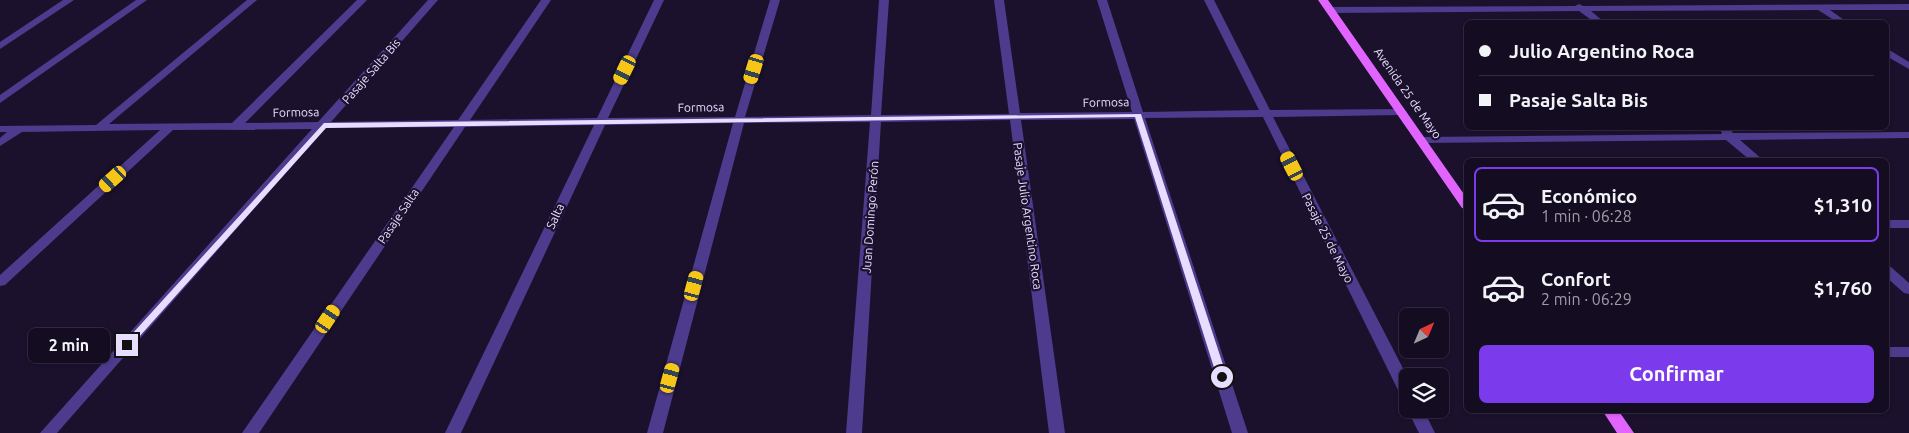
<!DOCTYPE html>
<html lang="es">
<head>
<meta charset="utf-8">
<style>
	:root { --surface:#140d22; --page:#211b2f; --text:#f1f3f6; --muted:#9d9ca5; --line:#332d40; --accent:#7c3aed }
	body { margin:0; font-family:Ubuntu,sans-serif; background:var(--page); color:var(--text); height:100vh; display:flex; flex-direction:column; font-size:19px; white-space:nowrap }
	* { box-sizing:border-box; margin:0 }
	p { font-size:16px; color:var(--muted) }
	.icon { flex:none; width:28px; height:28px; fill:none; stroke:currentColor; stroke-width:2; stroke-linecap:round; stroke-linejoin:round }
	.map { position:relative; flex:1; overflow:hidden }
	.sheet { position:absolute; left:1464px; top:158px; width:425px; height:255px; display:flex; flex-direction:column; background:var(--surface); border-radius:8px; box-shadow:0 1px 4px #0004,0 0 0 1px var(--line) }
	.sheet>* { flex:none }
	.banner { position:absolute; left:1464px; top:20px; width:425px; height:110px; border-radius:8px; box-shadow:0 1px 4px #0004,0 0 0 1px var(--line); display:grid; align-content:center; height:110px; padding:0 15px; background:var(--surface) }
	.needle { width:32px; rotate:44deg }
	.controls { position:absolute; left:1399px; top:308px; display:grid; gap:10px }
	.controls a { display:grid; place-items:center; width:50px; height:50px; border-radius:8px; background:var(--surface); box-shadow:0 1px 4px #0004,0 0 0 1px var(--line); font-size:25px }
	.end { position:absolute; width:22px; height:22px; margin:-11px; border:6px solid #e7ddff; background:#111; box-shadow:0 0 0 2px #111 }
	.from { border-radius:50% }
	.bubble { position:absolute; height:35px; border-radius:8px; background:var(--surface); box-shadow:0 1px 4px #0004,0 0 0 1px var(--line); font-size:16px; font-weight:700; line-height:35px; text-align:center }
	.car { position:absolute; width:15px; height:30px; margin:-15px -8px; border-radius:6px; box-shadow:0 0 4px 1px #0007; background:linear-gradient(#f5c518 24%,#345 0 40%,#f5c518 0 76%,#345 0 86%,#f5c518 0) }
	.banner b { display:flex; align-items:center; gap:18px; height:48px; font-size:19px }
	.banner b+b { border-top:1px solid var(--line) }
	.banner i { width:12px; height:12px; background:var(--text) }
	ul { padding:9px 0 0; list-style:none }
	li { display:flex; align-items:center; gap:15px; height:75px; margin:0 10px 8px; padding:0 5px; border:2px solid transparent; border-radius:8px }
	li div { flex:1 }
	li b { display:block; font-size:19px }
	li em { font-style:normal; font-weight:700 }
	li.selected { border-color:var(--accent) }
	li>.icon { width:45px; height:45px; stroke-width:1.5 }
	.cta { display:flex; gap:10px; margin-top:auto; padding:10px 15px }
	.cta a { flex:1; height:58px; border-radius:8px; background:var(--accent); color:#fff; font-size:20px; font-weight:700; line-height:58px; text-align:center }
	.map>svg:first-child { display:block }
</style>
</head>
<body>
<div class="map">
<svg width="1909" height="433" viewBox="0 0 1909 433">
	<rect width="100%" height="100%" fill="#1b112d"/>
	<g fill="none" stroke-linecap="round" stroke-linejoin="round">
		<!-- minor -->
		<path fill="#4d3b8d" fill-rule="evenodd" d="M63,0H74L0,49V42Z
			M136,0H147L0,103V95Z
			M247,0H257L109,124L232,123L357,0H367L245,123L318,122L428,0H438L331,122L458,120L541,0H551L470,120L597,118L654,0H664L608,118L735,117L770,0H780L745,117L871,115L879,0H889L881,115L1009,114L994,0H1004L1020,113L1132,112L1097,0H1107L1143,112L1259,110L1204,0H1214L1270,110L1402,109L1407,112L1402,115L1273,117L1408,378V399L1403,398L1400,394L1263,117L1145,118L1248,433H1232L1134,119L1021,120L1065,433H1049L1010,120L881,122L862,433H846L870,122L744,123L663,433H647L733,123L605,125L461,433H445L594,125L465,127L259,433H242L454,127L325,128L57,433H40L312,129L173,130L5,285L0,286V275L160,130L22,132L0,146V138L7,132H0V126L96,125Z
			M1579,4L1583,6L1909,4V10H1830L1847,22H1837L1818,10L1591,11L1604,22H1594L1579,11L1330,13L1325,10L1330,7L1575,6Z
			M1886,48L1909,62V69L1886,56Z
			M1720,128H1730L1733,133L1909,132V138L1740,140L1763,160H1750L1726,140L1421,143L1415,140L1421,137L1722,134Z
			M1886,220H1909V228H1886Z
			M1886,266L1891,267L1909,283V294L1904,293L1886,277Z
			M1886,347H1909V357H1886Z
			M1407,409H1423L1435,433H1419Z"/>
		<!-- major -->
		<path fill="#e264ff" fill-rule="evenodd" d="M1318,0H1328L1466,197V209L1462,208Z
			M1602,410H1618L1634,433H1617Z"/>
	</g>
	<!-- route -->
	<path fill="#e7ddff" d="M1141,114L1227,377L1226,379H1219L1217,377L1135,117L326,128L130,347H124L122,345L324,123Z"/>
	<g text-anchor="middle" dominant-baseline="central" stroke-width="4.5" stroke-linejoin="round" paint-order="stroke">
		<!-- street labels -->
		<g font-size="12" fill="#e7ddff" stroke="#1b112d">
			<text transform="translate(371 71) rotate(-49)">Pasaje Salta Bis</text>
			<text transform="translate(1408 93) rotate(55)">Avenida 25 de Mayo</text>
			<text transform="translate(1106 102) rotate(-1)">Formosa</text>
			<text transform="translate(701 107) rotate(-1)">Formosa</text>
			<text transform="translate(296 112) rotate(-1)">Formosa</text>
			<text transform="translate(398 216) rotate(-56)">Pasaje Salta</text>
			<text transform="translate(555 216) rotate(-65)">Salta</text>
			<text transform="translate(1028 216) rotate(82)">Pasaje Julio Argentino Roca</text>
			<text transform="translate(870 217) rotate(-86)">Juan Domingo Perón</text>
			<text transform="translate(1328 238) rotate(63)">Pasaje 25 de Mayo</text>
		</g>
	</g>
</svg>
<div class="controls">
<a><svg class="needle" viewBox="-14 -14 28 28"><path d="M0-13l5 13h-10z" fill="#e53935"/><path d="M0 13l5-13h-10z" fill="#9d9ca5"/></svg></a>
<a><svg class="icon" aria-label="layers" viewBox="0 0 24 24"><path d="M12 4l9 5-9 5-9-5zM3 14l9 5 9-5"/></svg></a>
</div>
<i class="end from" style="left:1222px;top:377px"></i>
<i class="end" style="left:127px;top:345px"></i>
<div class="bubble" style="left:28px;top:328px;width:82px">2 min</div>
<i class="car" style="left:754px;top:69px;rotate:197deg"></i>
<i class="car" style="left:625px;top:70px;rotate:206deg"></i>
<i class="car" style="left:1292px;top:166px;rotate:333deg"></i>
<i class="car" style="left:113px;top:179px;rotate:228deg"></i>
<i class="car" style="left:694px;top:286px;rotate:15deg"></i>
<i class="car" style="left:328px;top:319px;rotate:34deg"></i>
<i class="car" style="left:670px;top:378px;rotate:15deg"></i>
<div class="banner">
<b><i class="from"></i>Julio Argentino Roca</b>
<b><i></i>Pasaje Salta Bis</b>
</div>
<section class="sheet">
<ul>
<li class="selected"><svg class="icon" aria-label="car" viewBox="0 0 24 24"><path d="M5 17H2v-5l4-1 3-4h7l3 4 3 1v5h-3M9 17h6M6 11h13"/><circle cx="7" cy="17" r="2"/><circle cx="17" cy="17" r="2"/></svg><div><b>Económico</b><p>1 min · 06:28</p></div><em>$1,310</em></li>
<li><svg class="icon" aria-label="car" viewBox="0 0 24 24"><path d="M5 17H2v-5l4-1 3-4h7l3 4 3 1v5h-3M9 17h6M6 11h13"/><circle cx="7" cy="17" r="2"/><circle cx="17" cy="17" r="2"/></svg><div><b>Confort</b><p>2 min · 06:29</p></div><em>$1,760</em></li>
</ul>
<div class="cta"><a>Confirmar</a></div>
</section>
</div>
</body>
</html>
